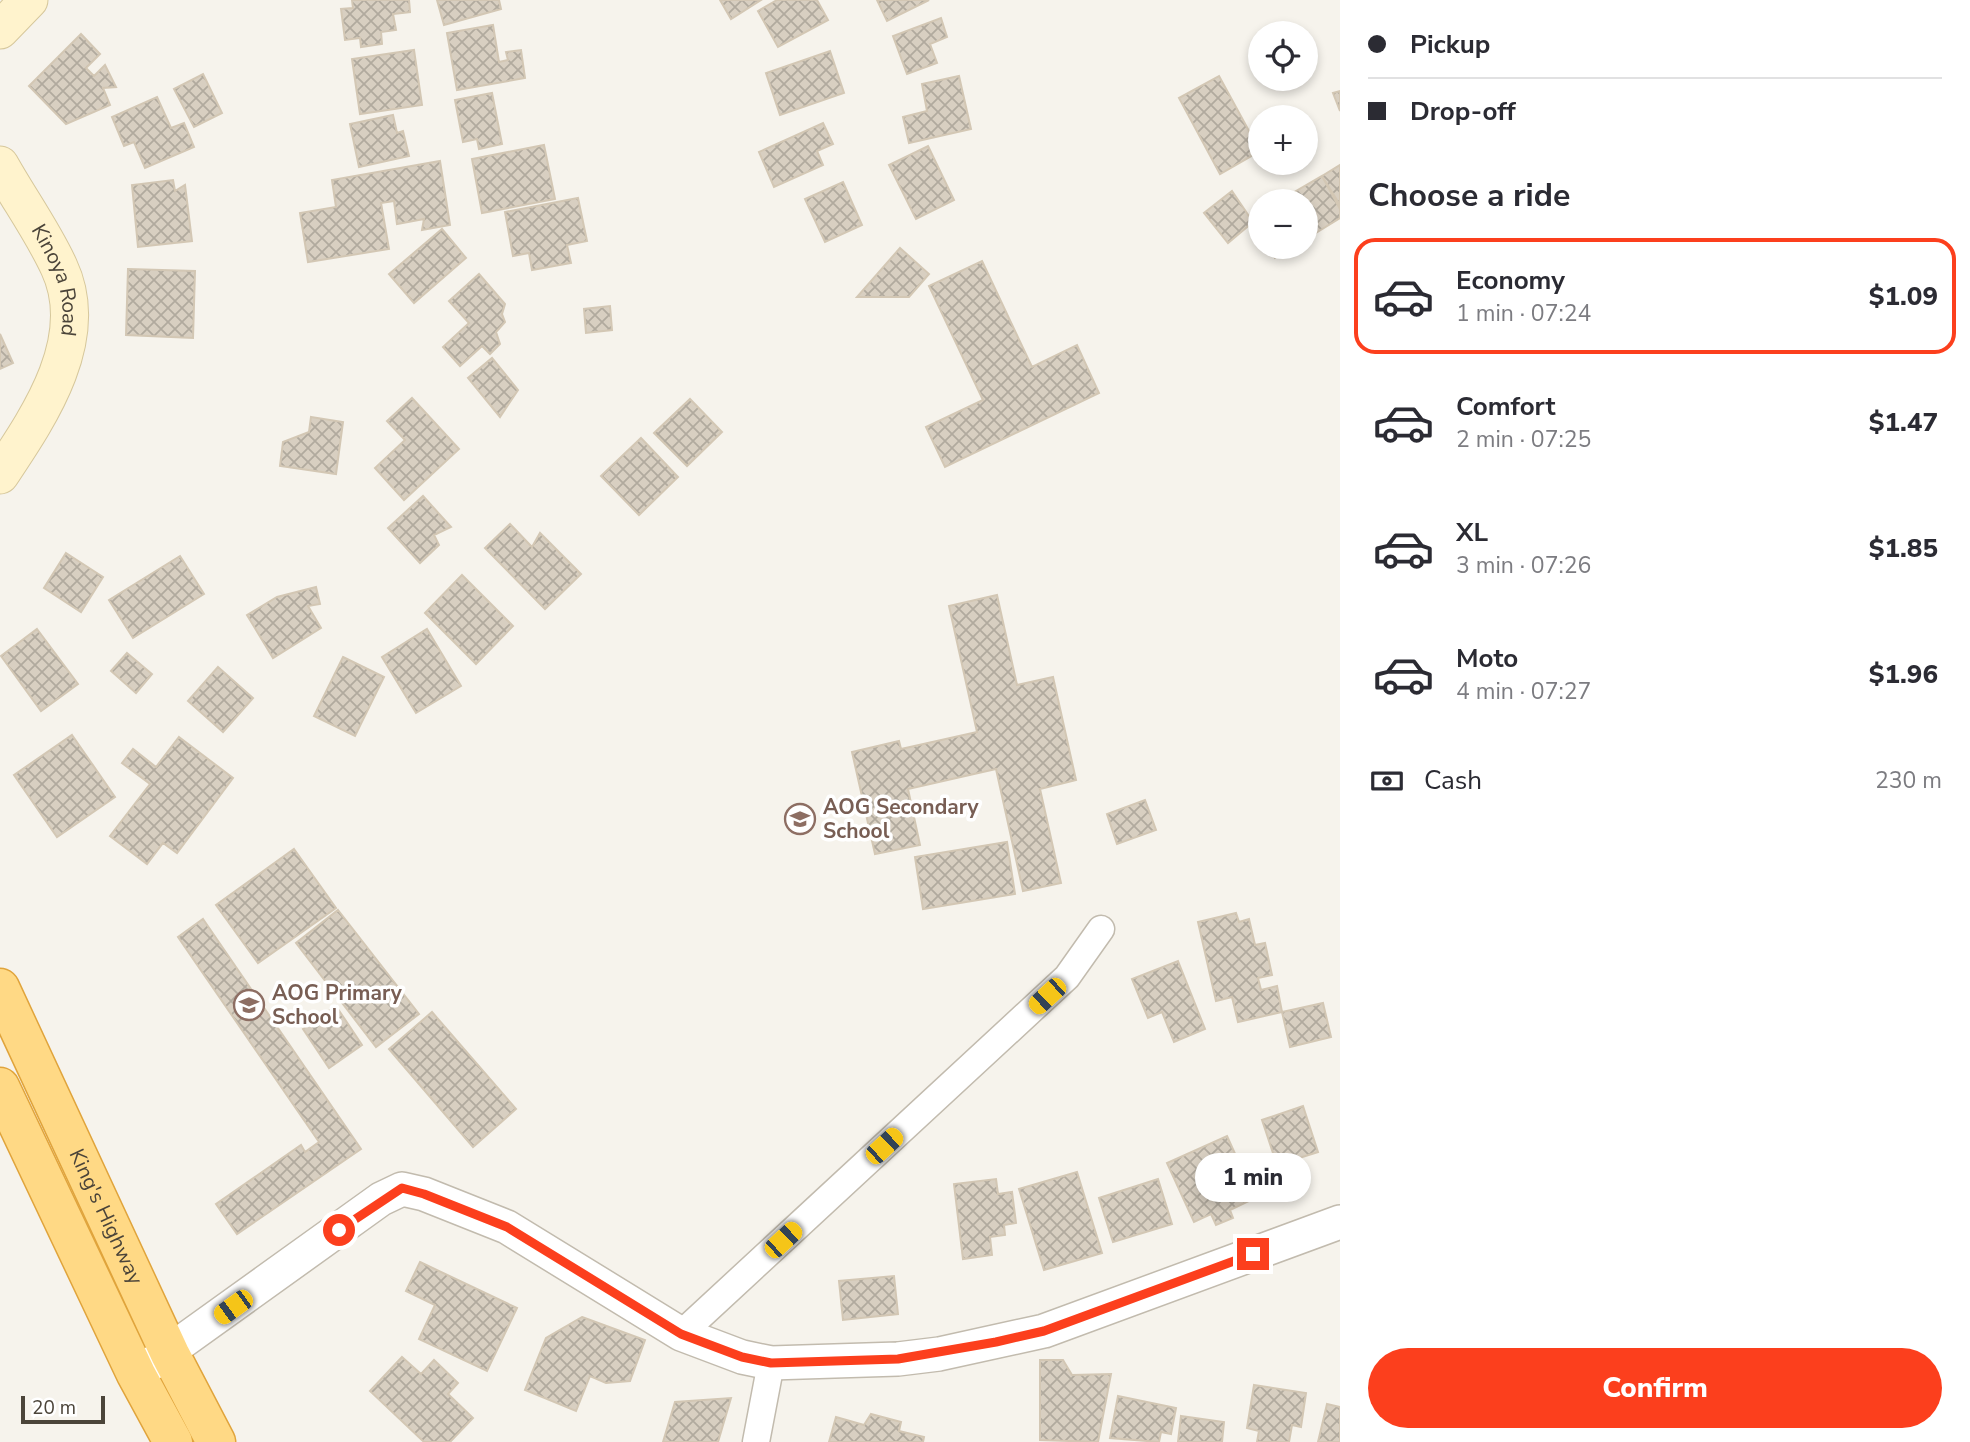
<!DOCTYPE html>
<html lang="en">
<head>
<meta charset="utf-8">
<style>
	:root { --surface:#fff; --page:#f7f7f7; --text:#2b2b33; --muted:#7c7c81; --line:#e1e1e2; --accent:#fc3f1d }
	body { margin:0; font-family:"Nunito Sans",sans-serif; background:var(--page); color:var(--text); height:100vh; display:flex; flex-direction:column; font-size:26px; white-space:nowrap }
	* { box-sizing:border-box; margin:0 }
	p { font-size:23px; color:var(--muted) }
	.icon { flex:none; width:38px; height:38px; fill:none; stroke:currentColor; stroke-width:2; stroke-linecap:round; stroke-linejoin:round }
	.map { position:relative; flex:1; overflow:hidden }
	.panel { display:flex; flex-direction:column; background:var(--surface); width:630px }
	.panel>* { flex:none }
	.banner { display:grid; align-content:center; height:154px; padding:0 28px; background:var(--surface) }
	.controls { position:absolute; left:1248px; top:21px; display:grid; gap:14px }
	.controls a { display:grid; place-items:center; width:70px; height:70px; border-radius:50%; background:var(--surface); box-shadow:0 4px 10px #0003; font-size:35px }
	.scale { position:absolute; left:21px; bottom:18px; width:84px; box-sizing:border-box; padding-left:7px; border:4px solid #4b4439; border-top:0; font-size:19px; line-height:24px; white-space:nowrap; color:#4b4439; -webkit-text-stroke:5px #fff; paint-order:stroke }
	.end { position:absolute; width:32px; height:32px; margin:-16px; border:9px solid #fc3f1d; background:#fff; box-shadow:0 0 0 4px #fff }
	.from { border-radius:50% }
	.bubble { position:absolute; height:49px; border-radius:24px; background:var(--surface); box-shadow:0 4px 10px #0003; font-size:23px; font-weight:800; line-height:49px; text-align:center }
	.car { position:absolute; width:21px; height:42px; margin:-21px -10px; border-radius:9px; box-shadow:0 0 5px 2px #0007; background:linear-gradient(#f5c518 24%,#345 0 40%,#f5c518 0 76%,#345 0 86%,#f5c518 0) }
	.banner b { display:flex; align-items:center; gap:24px; height:66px; font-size:26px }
	.banner b+b { border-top:2px solid var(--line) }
	.banner i { width:18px; height:18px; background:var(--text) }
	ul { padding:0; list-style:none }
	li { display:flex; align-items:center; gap:21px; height:116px; margin:0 14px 10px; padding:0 14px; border:4px solid transparent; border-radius:21px }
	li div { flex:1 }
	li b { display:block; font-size:26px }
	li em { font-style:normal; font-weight:800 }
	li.active { border-color:var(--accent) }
	li>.icon { width:63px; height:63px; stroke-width:1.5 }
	h2 { padding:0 28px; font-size:32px; line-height:84px }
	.pay { display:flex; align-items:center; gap:18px; height:77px; padding:0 28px; font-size:26px }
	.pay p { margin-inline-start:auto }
	.button { display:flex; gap:14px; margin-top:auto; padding:14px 28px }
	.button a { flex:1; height:80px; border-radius:42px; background:var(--accent); color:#fff; font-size:28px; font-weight:800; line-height:80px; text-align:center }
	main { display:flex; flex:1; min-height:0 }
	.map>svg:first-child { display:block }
</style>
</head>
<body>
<main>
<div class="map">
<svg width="1340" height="1442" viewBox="0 0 1340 1442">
	<defs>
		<pattern id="building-cross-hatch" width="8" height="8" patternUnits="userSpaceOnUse" patternTransform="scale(1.75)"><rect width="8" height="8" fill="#d8cfc1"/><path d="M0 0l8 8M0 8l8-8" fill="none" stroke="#b1aa9e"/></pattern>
	</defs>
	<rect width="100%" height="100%" fill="#f6f3ec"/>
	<!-- building -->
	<path fill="url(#building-cross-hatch)" stroke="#d3c7b4" stroke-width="2" d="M352,0H409L410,12L393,14L396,30L381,32L382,44L361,47L360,38L345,40L341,9L353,8Z
		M437,0H499L501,9L444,25Z
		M720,0H761L731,19Z
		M777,0H817L828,20L778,47L758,11Z
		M877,0H929L887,21Z
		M941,18L947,37L930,44L937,63L907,74L893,36Z
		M493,25L499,62L508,60L506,52L521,50L525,78L457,90L447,33Z
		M81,34L100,54L86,68L94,76L105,65L116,87L103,88L110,105L66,124L29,86Z
		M414,50L422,105L360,114L352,59Z
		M830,51L844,93L780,115L766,73Z
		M203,74L222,113L194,127L174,89Z
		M959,76L971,129L909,143L903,117L927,111L922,84Z
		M1219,76L1260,151L1220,174L1179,98Z
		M1340,91V111L1333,93Z
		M492,93L502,144L479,149L477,139L463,142L455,100Z
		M157,97L171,128L184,123L194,147L145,168L134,142L124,146L112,117Z
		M393,115L397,133L403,131L409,156L359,167L350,124Z
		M823,123L833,144L817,151L823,165L774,187L759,152Z
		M544,145L555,199L482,213L472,159Z
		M928,146L954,200L916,219L889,165Z
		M440,161L450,225L422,230L424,219L397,224L394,201L381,203L389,249L308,262L300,213L336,207L332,180Z
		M1340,165V205L1322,176Z
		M1322,176L1340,209V218L1306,239V201H1279Z
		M173,180L175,191L185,185L192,241L138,247L132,185Z
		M843,182L862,225L825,242L805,199Z
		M1232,191L1253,222L1228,243L1204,213Z
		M578,198L587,241L567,245L571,263L532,270L529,253L513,256L505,212Z
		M1260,213V234L1251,218Z
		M442,229L466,258L414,303L389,274Z
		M1268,247H1294L1275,258Z
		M900,248L929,274L909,297H857Z
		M982,261L1032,367L1077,345L1099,393L945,467L926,427L983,400L929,286Z
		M128,269L195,271L193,338L126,335Z
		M479,274L505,304L502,314L505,322L496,332L500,344L490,354L482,346L460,366L443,347L469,323L449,301Z
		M610,306L612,330L586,333L584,309Z
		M0,334L13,363L0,369Z
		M492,358L518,390L500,417L468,378Z
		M412,398L459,449L404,500L375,468L405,440L387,421Z
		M690,399L722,432L687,466L654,433Z
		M311,417L343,422L336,474L280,466L283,442L309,432Z
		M641,438L678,477L639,515L601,476Z
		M423,496L451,527L434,535L439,545L420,563L388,528Z
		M510,524L532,547L540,533L581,574L545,609L485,548Z
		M66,553L103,577L81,612L44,588Z
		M180,556L204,594L133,638L109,600Z
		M462,575L513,626L476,664L425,613Z
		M316,587L320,604L308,606L321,628L273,658L247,615L277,597Z
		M997,595L1017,685L1053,677L1076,780L1040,789L1061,883L1023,891L996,769L908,789L920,845L875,854L852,752L899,741L901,749L977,732L949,606Z
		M37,629L78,684L41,711L1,656Z
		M427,629L461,686L416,713L382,657Z
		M127,653L152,674L136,693L111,671Z
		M343,657L384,677L355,736L314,716Z
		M218,667L253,698L223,732L188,701Z
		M72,735L115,797L57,837L14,775Z
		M179,737L233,778L177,853L163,843L147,864L110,836L150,784L122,763L133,749L156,767Z
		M1145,800L1156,830L1117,844L1107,814Z
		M1007,842L1015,894L923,909L915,857Z
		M294,849L336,908L258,963L216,905Z
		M338,910L419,1014L376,1047L296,943Z
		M1236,913L1239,922L1249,919L1255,945L1265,943L1272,975L1258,978L1261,990L1277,986L1282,1012L1238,1022L1232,997L1216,1001L1198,922Z
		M203,919L361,1149L237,1234L216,1204L301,1145L305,1152L319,1142L178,937Z
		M1178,961L1205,1029L1174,1042L1162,1012L1148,1018L1132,979Z
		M1323,1003L1331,1037L1290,1047L1282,1012Z
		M336,1006L362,1045L329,1068L303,1029Z
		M432,1012L516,1109L473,1147L389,1049Z
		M1303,1106L1318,1152L1277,1165L1262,1120Z
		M1227,1136L1255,1198L1230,1210L1233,1218L1216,1225L1211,1214L1194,1222L1167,1163Z
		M1077,1172L1102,1253L1044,1270L1019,1189Z
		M996,1179L998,1194L1012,1192L1016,1223L1004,1225L1005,1235L990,1237L992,1255L963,1259L954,1184Z
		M1158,1179L1172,1224L1113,1242L1099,1198Z
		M420,1262L517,1308L487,1371L419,1339L435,1305L406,1291Z
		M894,1276L898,1314L843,1320L839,1281Z
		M582,1317L645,1340L630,1381L606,1383L590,1376L576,1411L525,1390L546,1338Z
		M402,1357L421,1374L434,1360L458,1383L448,1394L473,1418L450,1442H424L370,1391Z
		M1040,1360H1063L1072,1375L1111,1374L1098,1442L1040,1440Z
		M1254,1385L1306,1393L1301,1427L1292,1425L1289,1442H1257L1259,1431L1247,1428Z
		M1118,1396L1176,1408L1171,1434L1161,1432L1159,1442L1110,1438Z
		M731,1398L718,1442H663L675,1402Z
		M1327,1404L1340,1407V1442H1318Z
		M871,1414L901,1422L899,1431L924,1437L923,1442H829L836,1417L864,1425Z
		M1181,1416L1224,1422L1222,1442H1178Z"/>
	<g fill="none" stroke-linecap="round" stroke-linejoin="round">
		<!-- minor casing -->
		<g stroke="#c2bbae" stroke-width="29">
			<path id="minor" d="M681,1334L1067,977L1101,929
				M756,1442L771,1363"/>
		</g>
		<!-- tertiary casing -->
		<g stroke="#c2bbae" stroke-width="36">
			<path id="tertiary" d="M147,1367L381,1199L402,1189L424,1194L507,1227L681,1334L742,1357L771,1363L898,1359L939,1354L1044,1331L1340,1222"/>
		</g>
		<!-- secondary casing -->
		<g stroke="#d6c79b" stroke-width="39">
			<g id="secondary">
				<path d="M0,30L29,0"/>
				<path id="s1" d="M0,165C19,199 43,232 59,267C93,339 38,418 0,475"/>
			</g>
		</g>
		<!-- trunk casing -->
		<g stroke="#e0a43c" stroke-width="41">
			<g id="trunk">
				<path id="s2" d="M0,988L170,1354L216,1442"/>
				<path d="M0,1087L136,1374L173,1442"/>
			</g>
		</g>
		<!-- minor -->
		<use href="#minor" stroke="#fff" stroke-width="26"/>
		<!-- tertiary -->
		<use href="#tertiary" stroke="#fff" stroke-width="33"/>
		<!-- secondary -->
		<use href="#secondary" stroke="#fff3cd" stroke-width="37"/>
		<!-- trunk -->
		<use href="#trunk" stroke="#ffd985" stroke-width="38"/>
	</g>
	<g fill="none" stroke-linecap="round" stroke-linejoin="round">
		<!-- route -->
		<path stroke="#fc3f1d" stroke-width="9" d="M339,1230L402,1188L424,1194L507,1227L681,1334L742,1357L771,1363L898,1359L996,1342L1044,1331L1253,1254"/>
	</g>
	<!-- icons -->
	<defs>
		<g id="university-ring" transform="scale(1.575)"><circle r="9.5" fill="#fff" stroke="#8d6e63" stroke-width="1.5"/><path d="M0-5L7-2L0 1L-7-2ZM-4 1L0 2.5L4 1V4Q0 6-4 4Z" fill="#8d6e63"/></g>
		<g id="school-ring" transform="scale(1.575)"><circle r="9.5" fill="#fff" stroke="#8d6e63" stroke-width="1.5"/><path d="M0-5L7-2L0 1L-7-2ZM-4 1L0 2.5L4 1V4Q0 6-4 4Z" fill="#8d6e63"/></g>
	</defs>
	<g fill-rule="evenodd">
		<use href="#university-ring" x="800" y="819"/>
		<use href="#school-ring" x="249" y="1005"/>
	</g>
	<g text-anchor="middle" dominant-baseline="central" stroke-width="7" stroke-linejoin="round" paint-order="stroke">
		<!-- street labels -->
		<g font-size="21" fill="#4b4439" stroke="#fff">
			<text stroke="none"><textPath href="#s1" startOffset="130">Kinoya Road</textPath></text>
			<text stroke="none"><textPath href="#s2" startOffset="252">King's Highway</textPath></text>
		</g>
		<!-- education labels -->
		<g font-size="21" font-weight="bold" fill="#785e54" stroke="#fff" text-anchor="start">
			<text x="823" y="807">AOG Secondary<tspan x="823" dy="24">School</tspan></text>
			<text x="272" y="993">AOG Primary<tspan x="272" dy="24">School</tspan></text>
		</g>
	</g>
</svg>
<div class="controls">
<a><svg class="icon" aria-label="locate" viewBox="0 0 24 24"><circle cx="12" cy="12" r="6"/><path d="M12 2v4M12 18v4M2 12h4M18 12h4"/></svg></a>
<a>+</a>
<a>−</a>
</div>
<div class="scale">20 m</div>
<i class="end from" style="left:339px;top:1230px"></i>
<i class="end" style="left:1253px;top:1254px"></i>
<div class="bubble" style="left:1195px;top:1153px;width:116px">1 min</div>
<i class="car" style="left:1047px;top:996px;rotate:227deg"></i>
<i class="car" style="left:884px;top:1146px;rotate:47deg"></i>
<i class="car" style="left:783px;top:1240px;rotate:47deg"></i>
<i class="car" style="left:233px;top:1307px;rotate:234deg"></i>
</div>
<section class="panel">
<div class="banner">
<b><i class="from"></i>Pickup</b>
<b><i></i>Drop-off</b>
</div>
<h2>Choose a ride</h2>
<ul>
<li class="active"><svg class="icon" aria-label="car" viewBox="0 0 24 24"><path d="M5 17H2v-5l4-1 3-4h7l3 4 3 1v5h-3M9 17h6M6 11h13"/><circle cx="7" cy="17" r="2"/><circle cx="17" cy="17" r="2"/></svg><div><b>Economy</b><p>1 min · 07:24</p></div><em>$1.09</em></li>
<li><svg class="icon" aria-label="car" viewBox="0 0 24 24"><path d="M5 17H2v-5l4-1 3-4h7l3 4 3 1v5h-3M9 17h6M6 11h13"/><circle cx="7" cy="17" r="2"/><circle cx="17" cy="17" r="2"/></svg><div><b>Comfort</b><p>2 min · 07:25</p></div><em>$1.47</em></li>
<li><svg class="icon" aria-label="car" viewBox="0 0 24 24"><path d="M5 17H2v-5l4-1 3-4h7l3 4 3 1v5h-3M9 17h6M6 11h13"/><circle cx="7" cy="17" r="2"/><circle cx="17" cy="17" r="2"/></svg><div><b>XL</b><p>3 min · 07:26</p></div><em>$1.85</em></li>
<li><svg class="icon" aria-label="car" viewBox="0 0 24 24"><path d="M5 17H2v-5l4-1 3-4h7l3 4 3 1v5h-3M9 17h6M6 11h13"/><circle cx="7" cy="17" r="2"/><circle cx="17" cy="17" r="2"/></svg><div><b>Moto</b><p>4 min · 07:27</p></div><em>$1.96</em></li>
</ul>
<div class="pay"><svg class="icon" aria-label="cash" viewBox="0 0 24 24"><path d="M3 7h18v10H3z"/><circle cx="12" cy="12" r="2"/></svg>Cash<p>230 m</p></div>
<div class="button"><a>Confirm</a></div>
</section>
</main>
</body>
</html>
